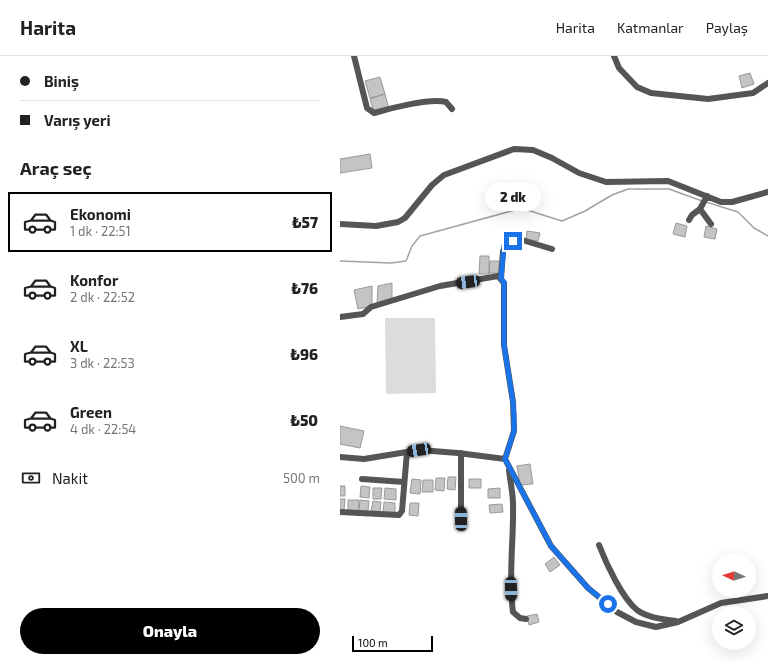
<!DOCTYPE html>
<html lang="tr">
<head>
<meta charset="utf-8">
<style>
	:root { --surface:#fff; --page:#f6f6f6; --text:#222; --muted:#767676; --line:#e0e0e0; --accent:#000 }
	body { margin:0; font-family:"Exo 2",sans-serif; background:var(--page); color:var(--text); height:100vh; display:flex; flex-direction:column; font-size:15px; white-space:nowrap }
	* { box-sizing:border-box; margin:0 }
	p { font-size:13px; color:var(--muted) }
	.icon { flex:none; width:22px; height:22px; fill:none; stroke:currentColor; stroke-width:2; stroke-linecap:round; stroke-linejoin:round }
	.map { position:relative; flex:1; overflow:hidden }
	.sheet { display:flex; flex-direction:column; background:var(--surface); width:340px }
	.sheet>* { flex:none }
	.top-card { display:grid; align-content:center; height:88px; padding:0 20px; background:var(--surface) }
	.needle { width:26px; rotate:273deg }
	.tools { position:absolute; left:372px; top:498px; display:grid; gap:8px }
	.tools a { display:grid; place-items:center; width:44px; height:44px; border-radius:50%; background:var(--surface); box-shadow:0 4px 16px #0002; font-size:20px }
	.scale { position:absolute; left:12px; bottom:10px; width:81px; box-sizing:border-box; padding-left:4px; border:2px solid #000; border-top:0; font-size:11px; line-height:14px; white-space:nowrap; color:#000; -webkit-text-stroke:3px #fff; paint-order:stroke }
	.end { position:absolute; width:18px; height:18px; margin:-9px; border:5px solid #1a73e8; background:#fff; box-shadow:0 0 0 2px #fff }
	.from { border-radius:50% }
	.bubble { position:absolute; height:28px; border-radius:14px; background:var(--surface); box-shadow:0 4px 16px #0002; font-size:13px; font-weight:800; line-height:28px; text-align:center }
	.car { position:absolute; width:12px; height:24px; margin:-12px -6px; border-radius:5px; box-shadow:0 0 3px 1px #0007; background:linear-gradient(#222 24%,#8ab4d8 0 40%,#222 0 76%,#8ab4d8 0 86%,#222 0) }
	.top-card b { display:flex; align-items:center; gap:14px; height:38px; font-size:15px }
	.top-card b+b { border-top:1px solid var(--line) }
	.top-card i { width:10px; height:10px; background:var(--text) }
	ul { padding:0; list-style:none }
	li { display:flex; align-items:center; gap:12px; height:60px; margin:0 8px 6px; padding:0 12px; border:2px solid transparent; border-radius:0px }
	li div { flex:1 }
	li b { display:block; font-size:15px }
	li em { font-style:normal; font-weight:800 }
	li.on { border-color:var(--accent) }
	li>.icon { width:36px; height:36px; stroke-width:1.5 }
	h2 { padding:0 20px; font-size:18px; line-height:48px }
	.pay { display:flex; align-items:center; gap:10px; height:44px; padding:0 20px; font-size:15px }
	.pay p { margin-inline-start:auto }
	.button { display:flex; gap:8px; margin-top:auto; padding:8px 20px }
	.button a { flex:1; height:46px; border-radius:24px; background:var(--accent); color:#fff; font-size:16px; font-weight:800; line-height:46px; text-align:center }
	header { display:flex; align-items:center; gap:24px; box-sizing:border-box; height:56px; padding:0 20px; background:var(--surface); border-bottom:1px solid var(--line) }
	header strong { font-size:19px }
	nav { display:flex; gap:22px; margin-inline-start:auto; font-size:14px }
	main { display:flex; flex:1; min-height:0 }
	.map>svg:first-child { display:block }
</style>
</head>
<body>
<header>
<strong>Harita</strong>
<nav><a>Harita</a><a>Katmanlar</a><a>Paylaş</a></nav>
</header>
<main>
<section class="sheet">
<div class="top-card">
<b><i class="from"></i>Biniş</b>
<b><i></i>Varış yeri</b>
</div>
<h2>Araç seç</h2>
<ul>
<li class="on"><svg class="icon" aria-label="car" viewBox="0 0 24 24"><path d="M5 17H2v-5l4-1 3-4h7l3 4 3 1v5h-3M9 17h6M6 11h13"/><circle cx="7" cy="17" r="2"/><circle cx="17" cy="17" r="2"/></svg><div><b>Ekonomi</b><p>1 dk · 22:51</p></div><em>₺57</em></li>
<li><svg class="icon" aria-label="car" viewBox="0 0 24 24"><path d="M5 17H2v-5l4-1 3-4h7l3 4 3 1v5h-3M9 17h6M6 11h13"/><circle cx="7" cy="17" r="2"/><circle cx="17" cy="17" r="2"/></svg><div><b>Konfor</b><p>2 dk · 22:52</p></div><em>₺76</em></li>
<li><svg class="icon" aria-label="car" viewBox="0 0 24 24"><path d="M5 17H2v-5l4-1 3-4h7l3 4 3 1v5h-3M9 17h6M6 11h13"/><circle cx="7" cy="17" r="2"/><circle cx="17" cy="17" r="2"/></svg><div><b>XL</b><p>3 dk · 22:53</p></div><em>₺96</em></li>
<li><svg class="icon" aria-label="car" viewBox="0 0 24 24"><path d="M5 17H2v-5l4-1 3-4h7l3 4 3 1v5h-3M9 17h6M6 11h13"/><circle cx="7" cy="17" r="2"/><circle cx="17" cy="17" r="2"/></svg><div><b>Green</b><p>4 dk · 22:54</p></div><em>₺50</em></li>
</ul>
<div class="pay"><svg class="icon" aria-label="cash" viewBox="0 0 24 24"><path d="M3 7h18v10H3z"/><circle cx="12" cy="12" r="2"/></svg>Nakit<p>500 m</p></div>
<div class="button"><a>Onayla</a></div>
</section>
<div class="map">
<svg width="428" height="606" viewBox="0 0 428 606">
	<rect width="100%" height="100%" fill="#fff"/>
	<!-- green -->
	<path fill="#dcdcdc" d="M45,262H95L96,337L46,338Z"/>
	<g fill="none" stroke-linecap="round" stroke-linejoin="round">
		<!-- stream -->
		<path stroke="#a3a3a3" stroke-width="1.5" d="M366,146L398,156L414,172L428,180
			M0,205L51,207L66,205L72,190L80,180L175,154H187L222,165L245,155L272,139L288,133H329L362,145"/>
	</g>
	<!-- building -->
	<path fill="#c4c4c4" stroke="#999" d="M410,17L414,28L402,32L399,20Z
		M40,21L45,38L30,42L25,25Z
		M45,38L49,53L34,57L30,43Z
		M30,98L32,112L0,117V103Z
		M336,167L347,170L345,181L333,178Z
		M366,170L377,173L375,183L364,181Z
		M187,175L200,177L198,185L186,183Z
		M140,200H149V218H139Z
		M150,205H159V217H149Z
		M52,227V245L37,248L38,230Z
		M32,230V250L18,253L14,234Z
		M0,370L24,375L20,392L0,388Z
		M190,408L193,428L180,429L177,410Z
		M108,421H116L115,434L107,433Z
		M96,422H105L104,435L95,434Z
		M72,423L81,424L80,438L70,437Z
		M129,423H141V432H129Z
		M83,424H93V436H82Z
		M0,430H5V440H0Z
		M21,430L30,431L29,442L20,441Z
		M33,432H42L41,443H33Z
		M45,432L56,433V444L44,443Z
		M160,432V442H148V433Z
		M0,443H5L4,454H0Z
		M8,444H19L18,455L8,454Z
		M20,444L29,445L28,455H19Z
		M33,445L41,446L40,456L31,455Z
		M44,446L55,447V458L43,457Z
		M70,447H79L78,460L69,459Z
		M162,448L163,456L150,457L149,449Z
		M214,501L220,509L210,516L205,508Z
		M197,558L199,566L189,569L187,560Z"/>
	<g fill="none" stroke-linecap="round" stroke-linejoin="round">
		<!-- minor -->
		<path stroke="#555" stroke-width="6" d="M14,0L27,52L34,57C51,52 90,42 106,46L112,53
			M274,0L279,12L297,31L311,37L368,43L413,37L428,27
			M360,153L371,168
			M349,164L352,159L360,153L367,140
			M0,168L36,170L58,166L65,162L92,129L104,119L174,93L193,94L212,102L239,117L266,126L328,125L381,146H392L428,136
			M161,223L163,195L167,187L182,184L212,193
			M0,261L23,258L31,251L100,230L158,220L164,227V289L173,346L174,375L165,403L118,397L79,394L24,403L0,401
			M121,397V463
			M165,403L211,490L248,532L277,556L296,566L316,571L338,566L381,547L428,540
			M169,414C170,425 173,437 173,448C174,484 168,520 173,556L180,562L186,563
			M22,423L64,426
			M0,456L59,459L62,455L67,396
			M259,489C266,507 282,542 297,554C308,562 323,563 336,565"/>
	</g>
	<g fill="none" stroke-linecap="round" stroke-linejoin="round">
		<!-- route -->
		<path stroke="#1a73e8" stroke-width="5" d="M173,185L167,187L164,190L161,223L164,226V289L173,346L174,361V375L165,403L211,490L248,532L268,548"/>
	</g>
</svg>
<div class="tools">
<a><svg class="needle" viewBox="-14 -14 28 28"><path d="M0-13l5 13h-10z" fill="#e53935"/><path d="M0 13l5-13h-10z" fill="#767676"/></svg></a>
<a><svg class="icon" aria-label="layers" viewBox="0 0 24 24"><path d="M12 4l9 5-9 5-9-5zM3 14l9 5 9-5"/></svg></a>
</div>
<div class="scale">100 m</div>
<i class="end from" style="left:268px;top:548px"></i>
<i class="end" style="left:173px;top:185px"></i>
<div class="bubble" style="left:145px;top:127px;width:56px">2 dk</div>
<i class="car" style="left:128px;top:226px;rotate:262deg"></i>
<i class="car" style="left:79px;top:394px;rotate:260deg"></i>
<i class="car" style="left:121px;top:463px;rotate:359deg"></i>
<i class="car" style="left:171px;top:533px;rotate:179deg"></i>
</div>
</main>
</body>
</html>
